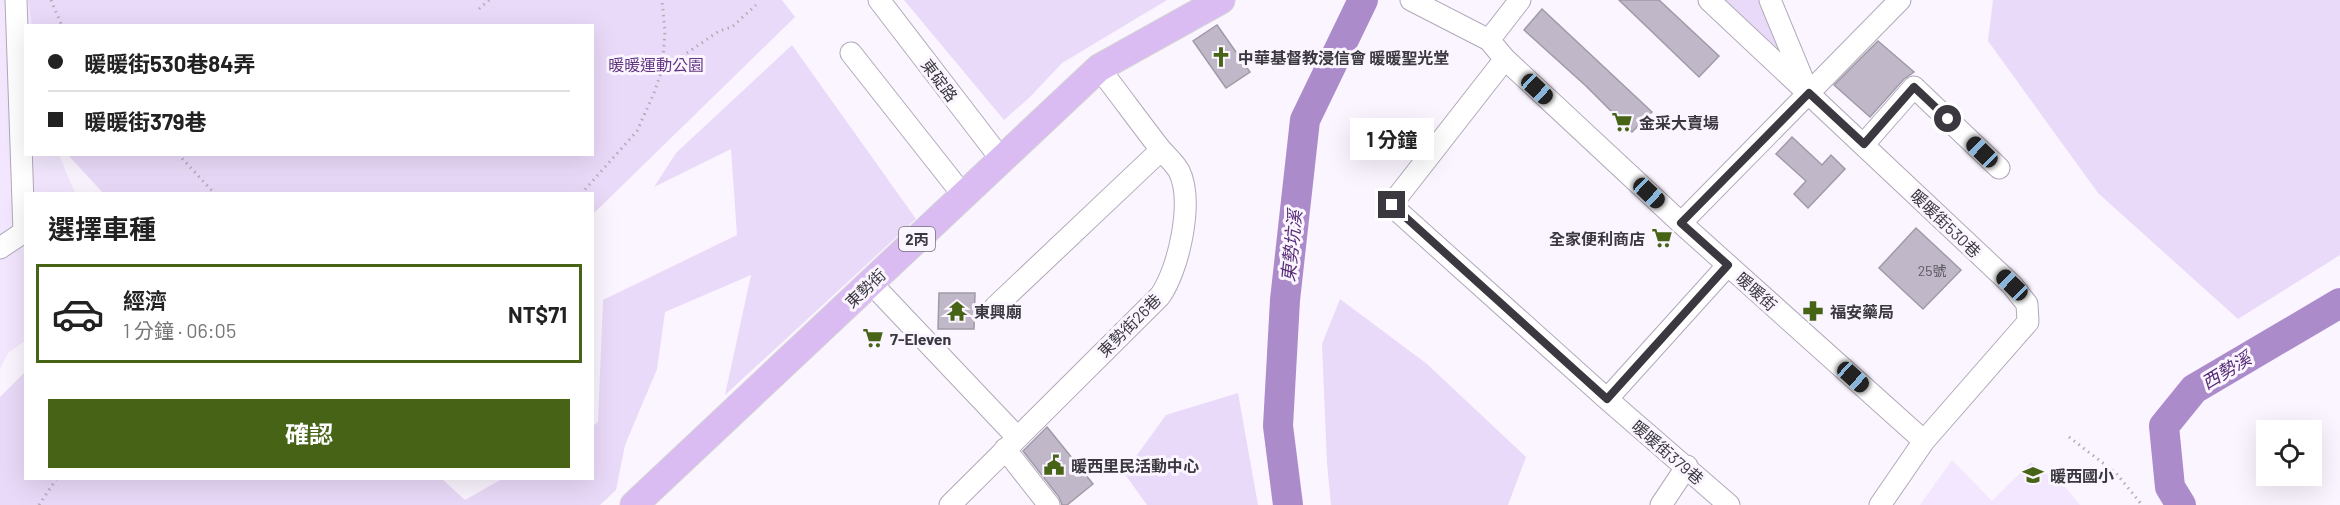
<!DOCTYPE html>
<html lang="zh-TW">
<head>
<meta charset="utf-8">
<style>
	:root { --surface:#fff; --page:#f6f6f6; --text:#222; --muted:#767676; --line:#e0e0e0; --accent:#466316 }
	body { margin:0; font-family:Barlow,"Noto Sans TC",sans-serif; background:var(--page); color:var(--text); height:100vh; display:flex; flex-direction:column; font-size:22px; white-space:nowrap }
	* { box-sizing:border-box; margin:0 }
	p { font-size:20px; color:var(--muted) }
	.icon { flex:none; width:33px; height:33px; fill:none; stroke:currentColor; stroke-width:2; stroke-linecap:round; stroke-linejoin:round }
	.map { position:relative; flex:1; overflow:hidden }
	.details { position:absolute; left:24px; top:192px; width:570px; height:288px; display:flex; flex-direction:column; background:var(--surface); border-radius:0px; box-shadow:0 6px 24px #0002 }
	.details>* { flex:none }
	.top-card { position:absolute; left:24px; top:24px; width:570px; height:132px; border-radius:0px; box-shadow:0 6px 24px #0002; display:grid; align-content:center; height:132px; padding:0 24px; background:var(--surface) }
	.fabs { position:absolute; left:2256px; top:420px; display:grid; gap:12px }
	.fabs a { display:grid; place-items:center; width:66px; height:66px; border-radius:0px; background:var(--surface); box-shadow:0 6px 24px #0002; font-size:30px }
	.end { position:absolute; width:27px; height:27px; margin:-14px; border:8px solid #3b383f; background:#fff; box-shadow:0 0 0 3px #fff }
	.from { border-radius:50% }
	.bubble { position:absolute; height:42px; border-radius:0px; background:var(--surface); box-shadow:0 6px 24px #0002; font-size:20px; font-weight:700; line-height:42px; text-align:center }
	.car { position:absolute; width:18px; height:36px; margin:-18px -9px; border-radius:8px; box-shadow:0 0 4px 2px #0007; background:linear-gradient(#222 24%,#8ab4d8 0 40%,#222 0 76%,#8ab4d8 0 86%,#222 0) }
	.top-card b { display:flex; align-items:center; gap:21px; height:57px; font-size:22px }
	.top-card b+b { border-top:2px solid var(--line) }
	.top-card i { width:15px; height:15px; background:var(--text) }
	ul { padding:0; list-style:none }
	li { display:flex; align-items:center; gap:18px; height:99px; margin:0 12px 9px; padding:0 12px; border:3px solid var(--line); border-radius:0px }
	li div { flex:1 }
	li b { display:block; font-size:22px }
	li em { font-style:normal; font-weight:700 }
	li.selected { border-color:var(--accent) }
	li>.icon { width:54px; height:54px; stroke-width:1.5 }
	h2 { padding:0 24px; font-size:27px; line-height:72px }
	.action { display:flex; gap:12px; margin-top:auto; padding:12px 24px }
	.action a { flex:1; height:69px; border-radius:0px; background:var(--accent); color:#fff; font-size:24px; font-weight:700; line-height:69px; text-align:center }
	.map>svg:first-child { display:block }
</style>
</head>
<body>
<div class="map">
<svg width="2340" height="505" viewBox="0 0 2340 505">
	<rect width="100%" height="100%" fill="#faf5ff"/>
	<!-- built -->
	<path fill="#f2e7fe" d="M0,0H28L32,25L26,26V154L59,155L75,193L26,194L25,341L8,353L0,369Z
		M1952,460L1992,501L2031,462L2065,487L2080,505H1920Z"/>
	<!-- green -->
	<path fill="#eadaf9" d="M28,0H782L795,17L593,214L592,194L103,193L68,155L592,154V26H32Z
		M904,0H1167L1062,63L1030,97L1004,120Z
		M1721,0H1760L1788,64Z
		M1993,0H2340V255L2238,319L2098,193L1988,41Z
		M792,45L916,219L725,395L751,275L665,312L657,369L625,445L616,490L600,505H0V397L25,372L26,478L442,479L465,500L502,479L592,478L593,426L598,422L603,300L737,235L731,149L654,187L676,153Z
		M1340,299L1427,364L1526,457L1508,505H1331L1327,463L1322,344Z
		M1238,393L1258,505H1147L1124,473L1166,415Z"/>
	<g fill="none" stroke-linecap="round" stroke-linejoin="round">
		<!-- river -->
		<path stroke="#ac8bca" stroke-width="30" d="M1288,505L1278,426L1285,300L1305,120L1363,0
			M2181,505L2170,487L2164,426L2194,389L2340,303"/>
	</g>
	<!-- building -->
	<path fill="#c0b8c8" stroke="#a199a8" stroke-width="1.5" d="M1619,0H1659L1719,56L1699,77Z
		M1542,9L1652,112L1632,132L1586,86L1524,30Z
		M1217,25L1250,72L1226,88L1193,41Z
		M1878,41L1914,72L1904,79L1870,117L1834,85Z
		M1792,137L1822,165L1831,155L1845,169L1808,208L1794,194L1806,181L1776,154Z
		M1916,228L1961,270L1923,309L1879,268Z
		M939,293H975L974,329H938Z
		M1047,427L1093,484L1067,505H1062L1059,497L1023,451Z"/>
	<g fill="none" stroke-linecap="round" stroke-linejoin="round">
		<!-- minor casing -->
		<g stroke="#b1a9b9" stroke-width="23">
			<path id="minor" d="M879,0L1001,159
				M1411,0L1489,40L1505,59L1681,223L1924,441L1880,505
				M1709,0L2012,285L2027,304L2028,322L1924,441
				M1770,0L1806,87
				M1489,40L1520,0
				M851,53L963,195
				M1505,59L1391,205L1607,399L1729,505
				M1864,144L1914,87L1999,168
				M1681,223L1900,0
				M0,248L24,232L16,0
				M871,283L1017,437
				M995,307L1161,150
				M1607,399L1728,265
				M1005,449L1049,505
				M950,505L1160,296C1179,269 1194,201 1179,171C1174,162 1164,154 1158,146C1138,120 1119,94 1099,68
				M1661,505L1687,466"/>
		</g>
		<!-- major casing -->
		<g stroke="#d4d3d5" stroke-width="29">
			<path id="major" d="M634,505L1099,68L1221,0"/>
		</g>
		<!-- path -->
		<path stroke="#b2adb6" stroke-width="3" stroke-dasharray="1.5 4.5" stroke-linecap="butt" d="M51,0L62,26
			M479,9L489,0
			M662,70L719,31L732,27L756,5
			M178,154L215,194
			M581,194L637,131L654,93L662,70L665,32L662,0
			M2069,437L2116,473L2142,505
			M39,505L57,478"/>
		<!-- minor -->
		<use href="#minor" stroke="#fff" stroke-width="21"/>
		<!-- major -->
		<use href="#major" stroke="#dabcf2" stroke-width="27"/>
	</g>
	<g fill="none" stroke-linecap="round" stroke-linejoin="round">
		<!-- route -->
		<path stroke="#3b383f" stroke-width="8" d="M1392,205L1607,399L1728,265L1681,223L1809,93L1864,144L1914,87L1948,119"/>
	</g>
	<!-- icons -->
	<defs>
		<g id="church-bare" transform="scale(1.62)"><path d="M-1.2-6h2.4v3.5h3.3v2.4h-3.3V6h-2.4V-.1h-3.3v-2.4h3.3Z" fill="#466316" stroke="#faf5ff" stroke-width="2.5" paint-order="stroke"/></g>
		<g id="supermarket-bare" transform="scale(1.62)"><path d="M-6-5.5h2.5l.6 2H6L4.5 2H-2.5L-4.4-4H-6ZM-1.5 3.2a1.3 1.3 0 1 0 .1 0ZM3 3.2a1.3 1.3 0 1 0 .1 0Z" fill="#466316" stroke="#faf5ff" stroke-width="2.5" paint-order="stroke"/></g>
		<g id="temple-bare" transform="scale(1.62)"><path d="M0-6L5-2H3V0L6.5 2.5H4V6H1.5V3h-3V6H-4V2.5H-6.5L-3 0V-2H-5Z" fill="#466316" stroke="#faf5ff" stroke-width="2.5" paint-order="stroke"/></g>
		<g id="pharmacy-bare" transform="scale(1.62)"><path d="M-2-6h4v4h4v4h-4v4h-4v-4h-4v-4h4Z" fill="#466316" stroke="#faf5ff" stroke-width="2.5" paint-order="stroke"/></g>
		<g id="civic-bare" transform="scale(1.62)"><path d="M-.6-6.5H3V-4.5H.6V-3L4-1V1h2V6H-6V1h2V-1L-.6-3ZM-1.2 2.5V6h2.4V2.5Z" fill="#466316" stroke="#faf5ff" stroke-width="2.5" paint-order="stroke"/></g>
		<g id="school-bare" transform="scale(1.62)"><path d="M0-5L7-2L0 1L-7-2ZM-4 1L0 2.5L4 1V4Q0 6-4 4Z" fill="#466316" stroke="#faf5ff" stroke-width="2.5" paint-order="stroke"/></g>
	</defs>
	<g fill-rule="evenodd">
		<use href="#church-bare" x="1221" y="57"/>
		<use href="#supermarket-bare" x="1622" y="122"/>
		<use href="#supermarket-bare" x="1662" y="238"/>
		<use href="#temple-bare" x="957" y="311"/>
		<use href="#pharmacy-bare" x="1813" y="311"/>
		<use href="#supermarket-bare" x="873" y="338"/>
		<use href="#civic-bare" x="1054" y="465"/>
		<use href="#school-bare" x="2033" y="475"/>
	</g>
	<g text-anchor="middle" dominant-baseline="central" stroke-width="6" stroke-linejoin="round" paint-order="stroke">
		<!-- number labels -->
		<g font-size="14" fill="#5c5861">
			<text x="1932" y="270">25號</text>
		</g>
		<!-- shield labels -->
		<rect fill="#faf5ff" stroke="#747179" stroke-width="1.5" x="899" y="227" width="36" height="24" rx="4.5"/>
		<g font-size="15" font-weight="bold" fill="#3b383f">
			<text x="917" y="239">2丙</text>
		</g>
		<!-- poi labels -->
		<g font-size="16" font-weight="bold" fill="#3b383f" stroke="#faf5ff" text-anchor="start">
			<text x="1238" y="57">中華基督教浸信會 暖暖聖光堂</text>
			<text x="1639" y="122">金采大賣場</text>
			<text x="1645" y="238" text-anchor="end">全家便利商店</text>
			<text x="974" y="311">東興廟</text>
			<text x="1830" y="311">福安藥局</text>
			<text x="890" y="338">7-Eleven</text>
			<text x="1071" y="465">暖西里民活動中心</text>
			<text x="2050" y="475">暖西國小</text>
		</g>
		<!-- park labels -->
		<g font-size="16" fill="#633783" stroke="#faf5ff">
			<text x="656" y="64">暖暖運動公園</text>
		</g>
		<!-- street labels -->
		<g font-size="16" fill="#3b383f" stroke="#faf5ff">
			<text transform="translate(940 80) rotate(53)">東碇路</text>
			<text transform="translate(1946 223) rotate(44)">暖暖街530巷</text>
			<text transform="translate(865 288) rotate(-43)">東勢街</text>
			<text transform="translate(1757 291) rotate(42)">暖暖街</text>
			<text transform="translate(1129 325) rotate(-45)">東勢街26巷</text>
			<text transform="translate(1668 452) rotate(41)">暖暖街379巷</text>
		</g>
		<!-- water labels -->
		<g font-size="18" font-style="italic" fill="#582d78" stroke="#faf5ff">
			<text transform="translate(1291 246) rotate(-84)">東勢坑溪</text>
			<text transform="translate(2226 370) rotate(-31)">西勢溪</text>
		</g>
	</g>
</svg>
<div class="fabs">
<a><svg class="icon" aria-label="locate" viewBox="0 0 24 24"><circle cx="12" cy="12" r="6"/><path d="M12 2v4M12 18v4M2 12h4M18 12h4"/></svg></a>
</div>
<i class="end from" style="left:1948px;top:119px"></i>
<i class="end" style="left:1392px;top:205px"></i>
<div class="bubble" style="left:1350px;top:118px;width:84px">1 分鐘</div>
<i class="car" style="left:1537px;top:89px;rotate:133deg"></i>
<i class="car" style="left:1982px;top:152px;rotate:314deg"></i>
<i class="car" style="left:1649px;top:193px;rotate:133deg"></i>
<i class="car" style="left:2012px;top:285px;rotate:314deg"></i>
<i class="car" style="left:1853px;top:377px;rotate:132deg"></i>
<div class="top-card">
<b><i class="from"></i>暖暖街530巷84弄</b>
<b><i></i>暖暖街379巷</b>
</div>
<section class="details">
<h2>選擇車種</h2>
<ul>
<li class="selected"><svg class="icon" aria-label="car" viewBox="0 0 24 24"><path d="M5 17H2v-5l4-1 3-4h7l3 4 3 1v5h-3M9 17h6M6 11h13"/><circle cx="7" cy="17" r="2"/><circle cx="17" cy="17" r="2"/></svg><div><b>經濟</b><p>1 分鐘 · 06:05</p></div><em>NT$71</em></li>
</ul>
<div class="action"><a>確認</a></div>
</section>
</div>
</body>
</html>
